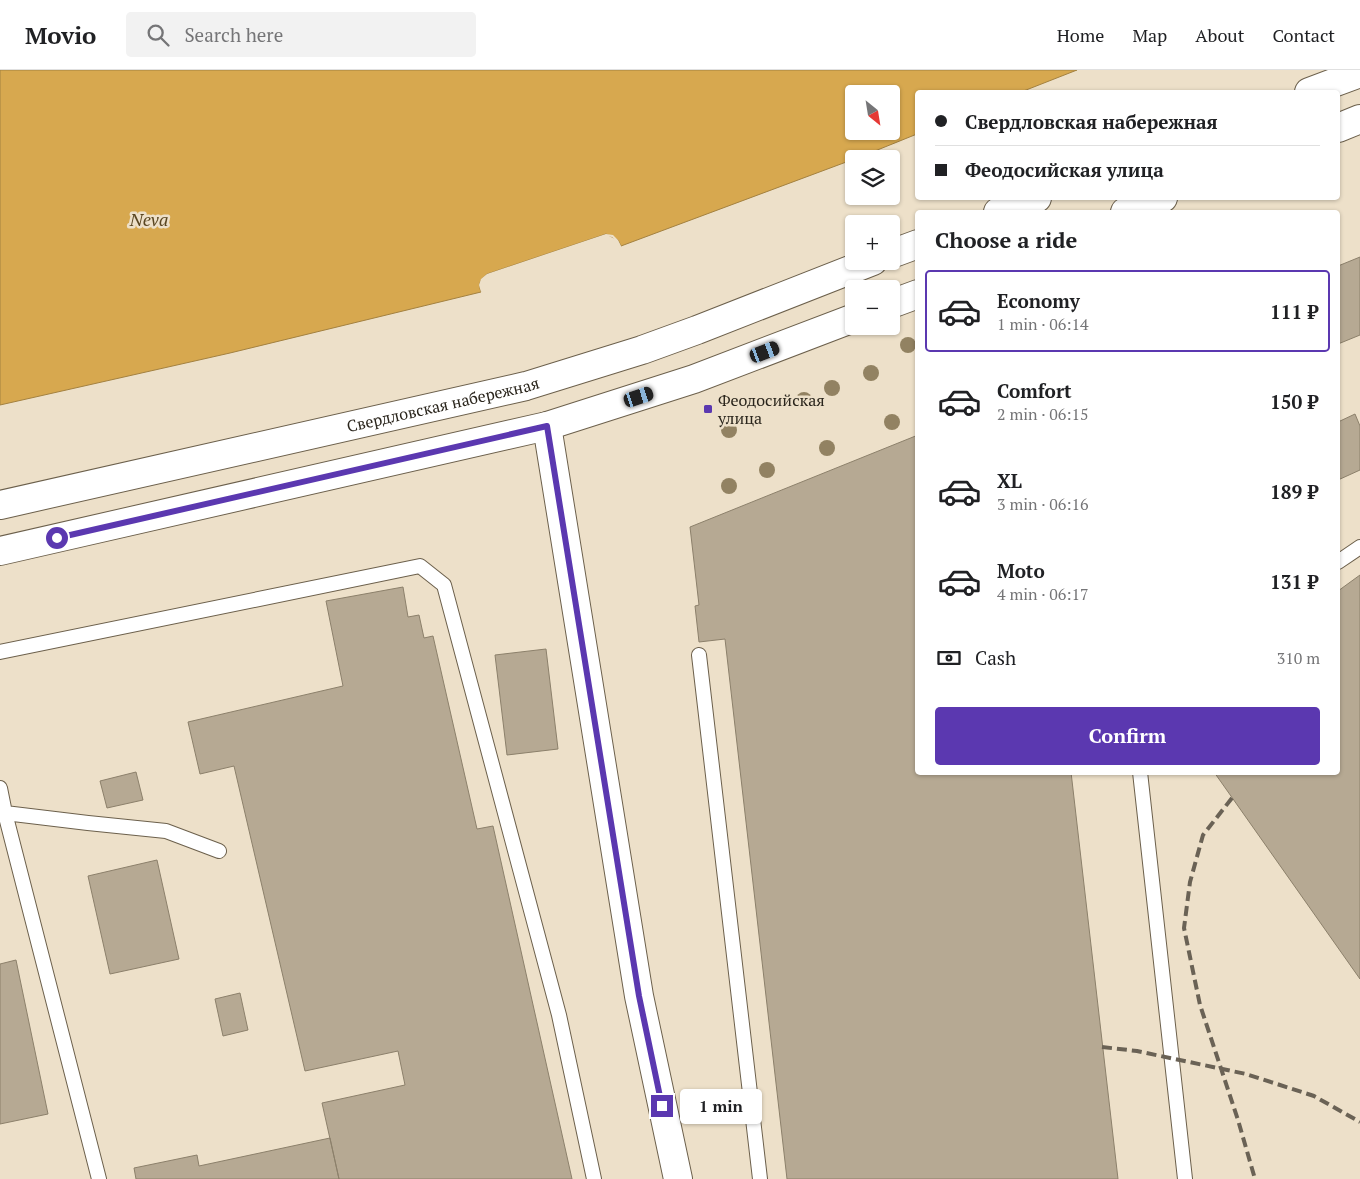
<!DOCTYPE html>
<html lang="en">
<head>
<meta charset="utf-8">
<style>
	:root { --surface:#fff; --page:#f2f2f2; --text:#202124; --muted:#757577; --line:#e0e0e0; --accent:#5b38b0 }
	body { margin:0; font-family:"PT Serif",serif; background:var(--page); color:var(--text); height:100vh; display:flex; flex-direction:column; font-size:19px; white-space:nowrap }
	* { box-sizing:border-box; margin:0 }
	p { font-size:16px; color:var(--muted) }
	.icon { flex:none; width:28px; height:28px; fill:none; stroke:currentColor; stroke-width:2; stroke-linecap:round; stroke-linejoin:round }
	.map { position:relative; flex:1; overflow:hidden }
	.drawer { position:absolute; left:915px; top:140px; width:425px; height:565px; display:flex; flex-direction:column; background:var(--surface); border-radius:5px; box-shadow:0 1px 4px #0004 }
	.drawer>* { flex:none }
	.guide { position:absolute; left:915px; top:20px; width:425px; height:110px; border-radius:5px; box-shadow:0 1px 4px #0004; display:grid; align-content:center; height:110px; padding:0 20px; background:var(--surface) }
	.needle { width:32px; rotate:150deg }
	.fabs { position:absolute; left:845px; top:15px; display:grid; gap:10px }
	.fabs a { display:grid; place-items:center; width:55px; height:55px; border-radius:5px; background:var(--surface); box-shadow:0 1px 4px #0004; font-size:25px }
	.end { position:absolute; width:22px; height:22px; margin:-11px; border:6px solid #5b38b0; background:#fff; box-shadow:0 0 0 2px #fff }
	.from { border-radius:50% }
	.bubble { position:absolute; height:35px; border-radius:5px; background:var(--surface); box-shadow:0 1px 4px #0004; font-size:16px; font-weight:700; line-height:35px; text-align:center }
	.car { position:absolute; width:15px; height:30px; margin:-15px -8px; border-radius:6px; box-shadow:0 0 4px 1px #0007; background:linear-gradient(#222 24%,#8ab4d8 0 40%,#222 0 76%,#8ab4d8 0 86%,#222 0) }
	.guide b { display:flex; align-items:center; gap:18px; height:48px; font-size:19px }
	.guide b+b { border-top:1px solid var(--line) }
	.guide i { width:12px; height:12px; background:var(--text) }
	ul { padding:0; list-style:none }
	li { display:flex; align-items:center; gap:15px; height:82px; margin:0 10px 8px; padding:0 10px; border:2px solid transparent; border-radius:5px }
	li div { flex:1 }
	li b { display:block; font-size:19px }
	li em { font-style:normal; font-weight:700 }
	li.active { border-color:var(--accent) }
	li>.icon { width:45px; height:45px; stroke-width:1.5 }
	h2 { padding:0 20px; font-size:22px; line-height:60px }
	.pay { display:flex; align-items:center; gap:12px; height:55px; padding:0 20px; font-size:19px }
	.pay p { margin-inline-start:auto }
	.cta { display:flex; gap:10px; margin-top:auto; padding:10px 20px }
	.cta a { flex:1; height:58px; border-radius:5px; background:var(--accent); color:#fff; font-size:20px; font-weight:700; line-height:58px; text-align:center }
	header { display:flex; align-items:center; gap:30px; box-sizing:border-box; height:70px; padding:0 25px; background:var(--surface); border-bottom:1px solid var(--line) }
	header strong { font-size:24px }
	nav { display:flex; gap:28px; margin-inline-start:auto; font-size:18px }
	.search { width:350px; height:45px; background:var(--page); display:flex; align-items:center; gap:12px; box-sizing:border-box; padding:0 18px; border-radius:5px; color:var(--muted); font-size:19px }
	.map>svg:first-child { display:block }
</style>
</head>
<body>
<header>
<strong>Movio</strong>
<div class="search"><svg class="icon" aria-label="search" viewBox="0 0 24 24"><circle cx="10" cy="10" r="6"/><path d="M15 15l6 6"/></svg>Search here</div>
<nav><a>Home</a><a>Map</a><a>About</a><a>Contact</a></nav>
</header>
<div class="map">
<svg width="1360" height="1109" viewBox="0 0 1360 1109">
	<rect width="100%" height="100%" fill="#ede0c9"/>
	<!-- water -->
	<path fill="#d7a84f" stroke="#a38140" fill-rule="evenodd" d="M0,0H1077L1021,22H918L917,64L865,85L621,176L618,170L606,164L487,204C480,210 478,213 481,222L230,283L0,335ZM854,24H891V61H854Z"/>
	<!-- pier -->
	<path fill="#ede0c9" d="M606,164L613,165L618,170L621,176L619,177L616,171L612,167L606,166L488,206L483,211L481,215L483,221L481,222L479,215L481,209L487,204Z"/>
	<!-- building -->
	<path fill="#b6a993" stroke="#8c806b" d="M1360,187V265L1338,274V196Z
		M1355,344L1360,356V400L1338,410V352Z
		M918,365V702H1071L1118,1109H787L725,569L699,572L695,536L699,535L690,457Z
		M1360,505V909L1214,702H1338V521Z
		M403,517L408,547L419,545L424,568L433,566L477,759L493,756L572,1109H339L322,1033L405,1015L398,981L305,1001L234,696L200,704L188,652L343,616L326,531Z
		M546,579L558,679L507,685L495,585Z
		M136,702L143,730L107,738L100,711Z
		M157,790L179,889L110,904L88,806Z
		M16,890L48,1044L0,1054V894Z
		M240,923L248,960L223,966L215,929Z
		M330,1068L339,1109H136L134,1098L197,1085L199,1096Z"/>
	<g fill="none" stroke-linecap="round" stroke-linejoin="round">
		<!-- lane casing -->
		<g stroke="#6c604c" stroke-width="16">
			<path id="lane" d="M1338,492L1360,477
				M0,582L420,496L444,515L559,945L594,1109
				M699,585L760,1109
				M1140,702L1185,1109
				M0,718L5,743L99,1109
				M5,743L88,753L166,761L219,781"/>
		</g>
		<!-- street casing -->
		<g stroke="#6c604c" stroke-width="30">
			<path id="street" d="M547,356L639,926L678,1109"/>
		</g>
		<!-- primary casing -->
		<g stroke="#6c604c" stroke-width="30">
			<g id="primary">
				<path d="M1309,22L1360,3"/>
				<path d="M1338,58L1360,49"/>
				<path d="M998,142L1037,128"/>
				<path d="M1125,142L1163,128"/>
				<path d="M891,184L918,174"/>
				<path d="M891,234L918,224"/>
				<path id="s1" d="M0,435L526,316L642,280L697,260L873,191"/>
				<path d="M0,481L547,356L694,309L854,248"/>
			</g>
		</g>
		<!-- lane -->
		<use href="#lane" stroke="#fff" stroke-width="14"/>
		<!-- street -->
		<use href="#street" stroke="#fff" stroke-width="28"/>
		<!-- primary -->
		<use href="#primary" stroke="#fff" stroke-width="28"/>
		<!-- rail -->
		<path stroke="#6a6255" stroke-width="4" stroke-dasharray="10 5" stroke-linecap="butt" d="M1232,728L1203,765L1190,812L1184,858L1200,935L1238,1050L1255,1109
			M1102,977L1137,981L1246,1004L1314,1026L1360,1052"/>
	</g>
	<!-- trees -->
	<g fill="#928262">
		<circle cx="908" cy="275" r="8"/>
		<circle cx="871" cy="303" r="8"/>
		<circle cx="832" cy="318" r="8"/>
		<circle cx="804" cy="330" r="8"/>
		<circle cx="892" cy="352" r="8"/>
		<circle cx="729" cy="360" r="8"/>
		<circle cx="827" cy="378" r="8"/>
		<circle cx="767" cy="400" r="8"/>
		<circle cx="729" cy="416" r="8"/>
	</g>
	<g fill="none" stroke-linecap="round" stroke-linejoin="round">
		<!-- route -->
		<path stroke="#5b38b0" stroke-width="6" d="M57,468L547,356L639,926L662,1036"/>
	</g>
	<!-- markers -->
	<rect fill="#5b38b0" stroke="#ede0c9" stroke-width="2" x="703" y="334" width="10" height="10" rx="2.5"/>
	<g text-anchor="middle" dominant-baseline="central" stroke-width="5" stroke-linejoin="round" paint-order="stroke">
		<!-- poi labels -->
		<g font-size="16" fill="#2a251c" stroke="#ede0c9" text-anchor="start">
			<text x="718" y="330">Феодосийская<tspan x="718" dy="18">улица</tspan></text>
		</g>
		<!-- street labels -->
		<g font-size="16" fill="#2a251c" stroke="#ede0c9">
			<text stroke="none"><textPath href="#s1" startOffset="454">Свердловская набережная</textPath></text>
		</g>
		<!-- water labels -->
		<g font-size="18" font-style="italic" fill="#5a4621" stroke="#ede0c9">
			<text x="149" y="149">Neva</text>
		</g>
	</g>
</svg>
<div class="fabs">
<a><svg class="needle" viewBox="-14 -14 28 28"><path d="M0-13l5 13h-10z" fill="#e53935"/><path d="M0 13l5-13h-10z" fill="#757577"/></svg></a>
<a><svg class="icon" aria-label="layers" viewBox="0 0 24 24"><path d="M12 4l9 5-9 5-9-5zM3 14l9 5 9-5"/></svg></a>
<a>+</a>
<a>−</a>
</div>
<i class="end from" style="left:57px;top:468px"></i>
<i class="end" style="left:662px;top:1036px"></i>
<div class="bubble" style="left:680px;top:1019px;width:82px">1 min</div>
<i class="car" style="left:765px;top:282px;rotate:69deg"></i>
<i class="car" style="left:639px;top:327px;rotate:72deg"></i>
<div class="guide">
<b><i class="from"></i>Свердловская набережная</b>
<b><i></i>Феодосийская улица</b>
</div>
<section class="drawer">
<h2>Choose a ride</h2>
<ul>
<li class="active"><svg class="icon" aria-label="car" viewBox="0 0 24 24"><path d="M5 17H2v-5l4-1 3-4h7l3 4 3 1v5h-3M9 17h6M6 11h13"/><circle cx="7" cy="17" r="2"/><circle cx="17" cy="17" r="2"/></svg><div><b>Economy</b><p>1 min · 06:14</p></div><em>111 ₽</em></li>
<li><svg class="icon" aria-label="car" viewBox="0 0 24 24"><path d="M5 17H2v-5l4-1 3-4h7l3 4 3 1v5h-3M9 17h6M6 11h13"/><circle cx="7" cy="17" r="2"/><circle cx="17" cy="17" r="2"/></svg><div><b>Comfort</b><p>2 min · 06:15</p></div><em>150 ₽</em></li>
<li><svg class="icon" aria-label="car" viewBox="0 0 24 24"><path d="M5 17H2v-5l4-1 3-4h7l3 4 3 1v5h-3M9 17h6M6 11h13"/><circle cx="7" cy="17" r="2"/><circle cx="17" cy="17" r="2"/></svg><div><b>XL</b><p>3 min · 06:16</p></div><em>189 ₽</em></li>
<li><svg class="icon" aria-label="car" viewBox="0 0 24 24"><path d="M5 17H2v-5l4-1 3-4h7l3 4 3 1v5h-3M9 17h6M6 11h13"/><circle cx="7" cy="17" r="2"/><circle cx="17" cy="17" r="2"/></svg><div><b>Moto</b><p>4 min · 06:17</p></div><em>131 ₽</em></li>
</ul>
<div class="pay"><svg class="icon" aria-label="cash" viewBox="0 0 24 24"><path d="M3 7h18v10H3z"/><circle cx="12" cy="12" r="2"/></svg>Cash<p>310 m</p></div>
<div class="cta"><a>Confirm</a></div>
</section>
</div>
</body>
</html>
